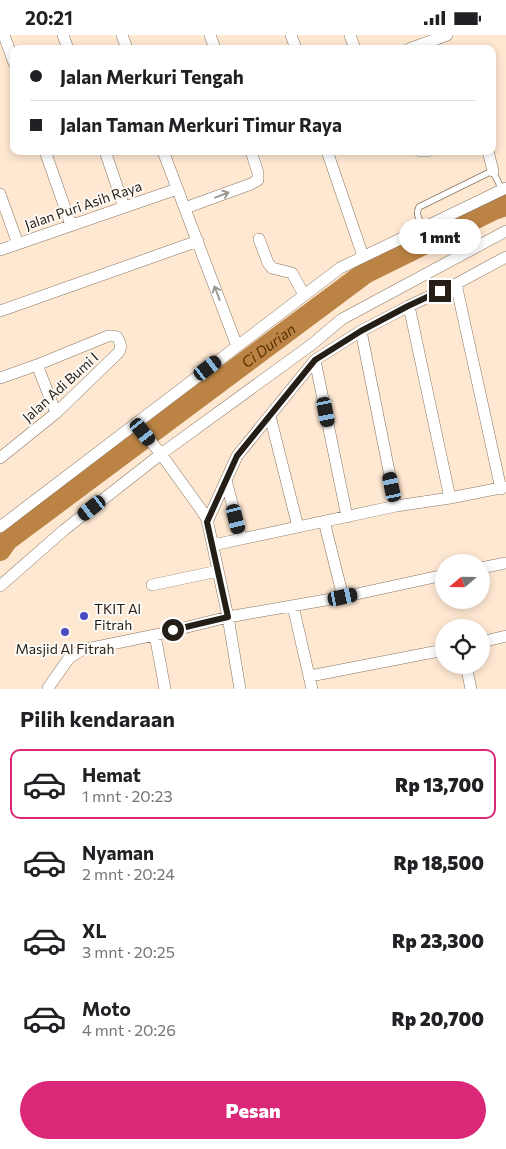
<!DOCTYPE html>
<html lang="id">
<head>
<meta charset="utf-8">
<style>
	:root { --surface:#fff; --page:#f6f6f6; --text:#202124; --muted:#757577; --line:#e0e0e0; --accent:#db2777 }
	body { margin:0; font-family:Commissioner,sans-serif; background:var(--page); color:var(--text); height:100vh; display:flex; flex-direction:column; font-size:19px; white-space:nowrap }
	* { box-sizing:border-box; margin:0 }
	p { font-size:16px; color:var(--muted) }
	.icon { flex:none; width:28px; height:28px; fill:none; stroke:currentColor; stroke-width:2; stroke-linecap:round; stroke-linejoin:round }
	.map { position:relative; height:654px; overflow:hidden }
	.drawer { display:flex; flex-direction:column; background:var(--surface); flex:1 }
	.drawer>* { flex:none }
	.top-card { position:absolute; left:10px; top:10px; width:486px; height:110px; border-radius:10px; box-shadow:0 2px 8px #0003; display:grid; align-content:center; height:110px; padding:0 20px; background:var(--surface) }
	.needle { width:32px; rotate:250deg }
	.buttons { position:absolute; left:435px; top:519px; display:grid; gap:10px }
	.buttons a { display:grid; place-items:center; width:55px; height:55px; border-radius:50%; background:var(--surface); box-shadow:0 2px 8px #0003; font-size:25px }
	.end { position:absolute; width:22px; height:22px; margin:-11px; border:6px solid #251e16; background:#fff; box-shadow:0 0 0 2px #fff }
	.from { border-radius:50% }
	.bubble { position:absolute; height:35px; border-radius:18px; background:var(--surface); box-shadow:0 2px 8px #0003; font-size:16px; font-weight:800; line-height:35px; text-align:center }
	.car { position:absolute; width:15px; height:30px; margin:-15px -8px; border-radius:6px; box-shadow:0 0 4px 1px #0007; background:linear-gradient(#222 24%,#8ab4d8 0 40%,#222 0 76%,#8ab4d8 0 86%,#222 0) }
	.top-card b { display:flex; align-items:center; gap:18px; height:48px; font-size:19px }
	.top-card b+b { border-top:1px solid var(--line) }
	.top-card i { width:12px; height:12px; background:var(--text) }
	ul { padding:0; list-style:none }
	li { display:flex; align-items:center; gap:15px; height:70px; margin:0 10px 8px; padding:0 10px; border:2px solid transparent; border-radius:10px }
	li div { flex:1 }
	li b { display:block; font-size:19px }
	li em { font-style:normal; font-weight:800 }
	li.active { border-color:var(--accent) }
	li>.icon { width:45px; height:45px; stroke-width:1.5 }
	h2 { padding:0 20px; font-size:22px; line-height:60px }
	.primary-button { display:flex; gap:10px; margin-top:auto; padding:10px 20px }
	.primary-button a { flex:1; height:58px; border-radius:30px; background:var(--accent); color:#fff; font-size:20px; font-weight:800; line-height:58px; text-align:center }
	.status { display:flex; justify-content:space-between; align-items:center; height:35px; padding:0 25px; background:var(--surface); direction:ltr }
	.status svg { height:14px; fill:currentColor }
	.map>svg:first-child { display:block }
</style>
</head>
<body>
<div class="status"><b>20:21</b><svg viewBox="0 0 49 12"><path d="M0 12V9h3v3zM5 12V6h3v6zM10 12V3h3v9zM15 12V0h3v12zM26 1h20v11H26zM47 4h2v5h-2z"/></svg></div>
<div class="map">
<svg width="506" height="654" viewBox="0 0 506 654">
	<rect width="100%" height="100%" fill="#fee8d2"/>
	<g fill="none" stroke-linecap="round" stroke-linejoin="round">
		<!-- river -->
		<path stroke="#bb8445" stroke-width="22" id="s1" d="M0,515L7,505L365,238L494,174L506,170"/>
		<!-- service casing -->
		<g stroke="#887561" stroke-width="7">
			<path id="service" d="M423,192C420,185 415,180 419,172L490,137L493,136L502,155"/>
		</g>
		<!-- minor casing -->
		<g stroke="#887561" stroke-width="12">
			<path id="minor" d="M4,0L14,28
				M63,0L68,14
				M122,0L127,14
				M210,0L215,14
				M291,0L296,14
				M350,0L355,14
				M409,14L447,0
				M45,116L71,190
				M105,116L124,172
				M163,116L237,311
				M327,116L363,221
				M420,116H428
				M488,116L493,136
				M0,159L18,209
				M185,173L251,149L258,145V138L251,116
				M259,204L268,228L272,233L292,238L304,260
				M0,215L177,154
				M456,249L501,454
				M409,271L450,463
				M0,276L198,206
				M361,296L396,471
				M315,325L347,482
				M37,330L56,378
				M0,343L37,330L108,301H113L117,302C121,308 122,313 118,318L56,378L0,423
				M270,381L298,492
				M136,388L161,419L202,476L207,484L228,582L240,654
				M226,445L241,503
				M324,486L343,562
				M207,487L237,421L315,325L361,296L409,271L456,249L506,222
				M0,492L340,233L506,153
				M213,510L396,471L450,463L506,452
				M481,533L506,528
				M152,550L218,536
				M0,551L64,495L161,419L311,310L342,284L506,196
				M293,571L312,654
				M155,600L165,654
				M481,607L506,601
				M466,630L471,654
				M310,641L444,615
				M48,653L69,623L82,615L155,600L228,582L343,562L444,540"/>
		</g>
		<!-- service -->
		<use href="#service" stroke="#fff" stroke-width="5.5"/>
		<!-- minor -->
		<use href="#minor" stroke="#fff" stroke-width="11"/>
	</g>
	<!-- one-way arrows -->
	<defs><path id="oneway-shaft" d="M-6 0H5M1.5-3L5.5 0L1.5 3" fill="none" stroke-width="1.6" stroke-linecap="round" stroke-linejoin="round" transform="scale(1.25)"/></defs>
	<g stroke="#9d9a96">
		<use href="#oneway-shaft" transform="translate(222 160) rotate(-21)"/>
		<use href="#oneway-shaft" transform="translate(217 258) rotate(-111)"/>
	</g>
	<g fill="none" stroke-linecap="round" stroke-linejoin="round">
		<!-- route -->
		<path stroke="#251e16" stroke-width="6" d="M173,595L228,582L207,487L237,421L315,325L361,296L408,271L440,256"/>
	</g>
	<!-- markers -->
	<g fill="#4c4bc1" stroke="#fdf9f4" stroke-width="2">
		<circle cx="84" cy="581" r="5"/>
		<circle cx="65" cy="597" r="5"/>
	</g>
	<g text-anchor="middle" dominant-baseline="central" stroke-width="4" stroke-linejoin="round" paint-order="stroke">
		<!-- street labels -->
		<g font-size="14" fill="#251e16" stroke="#fdf9f4">
			<text transform="translate(83 170) rotate(-19)">Jalan Puri Asih Raya</text>
			<text transform="translate(60 352) rotate(-42)">Jalan Adi Bumi I</text>
		</g>
		<!-- poi labels -->
		<g font-size="14" fill="#251e16" stroke="#fdf9f4" text-anchor="start">
			<text x="94" y="573">TKIT Al<tspan x="94" dy="16">Fitrah</tspan></text>
			<text x="65" y="613" text-anchor="middle">Masjid Al Fitrah</text>
		</g>
		<!-- water labels -->
		<g font-size="15" font-style="italic" fill="#583300" stroke="#fdf9f4">
			<text stroke="none"><textPath href="#s1" startOffset="338">Ci Durian</textPath></text>
		</g>
	</g>
</svg>
<div class="buttons">
<a><svg class="needle" viewBox="-14 -14 28 28"><path d="M0-13l5 13h-10z" fill="#e53935"/><path d="M0 13l5-13h-10z" fill="#757577"/></svg></a>
<a><svg class="icon" aria-label="locate" viewBox="0 0 24 24"><circle cx="12" cy="12" r="6"/><path d="M12 2v4M12 18v4M2 12h4M18 12h4"/></svg></a>
</div>
<i class="end from" style="left:173px;top:595px"></i>
<i class="end" style="left:440px;top:256px"></i>
<div class="bubble" style="left:399px;top:184px;width:82px">1 mnt</div>
<i class="car" style="left:208px;top:333px;rotate:53deg"></i>
<i class="car" style="left:326px;top:377px;rotate:169deg"></i>
<i class="car" style="left:143px;top:397px;rotate:141deg"></i>
<i class="car" style="left:392px;top:452px;rotate:348deg"></i>
<i class="car" style="left:92px;top:473px;rotate:232deg"></i>
<i class="car" style="left:236px;top:484px;rotate:166deg"></i>
<i class="car" style="left:343px;top:562px;rotate:78deg"></i>
<div class="top-card">
<b><i class="from"></i>Jalan Merkuri Tengah</b>
<b><i></i>Jalan Taman Merkuri Timur Raya</b>
</div>
</div>
<section class="drawer">
<h2>Pilih kendaraan</h2>
<ul>
<li class="active"><svg class="icon" aria-label="car" viewBox="0 0 24 24"><path d="M5 17H2v-5l4-1 3-4h7l3 4 3 1v5h-3M9 17h6M6 11h13"/><circle cx="7" cy="17" r="2"/><circle cx="17" cy="17" r="2"/></svg><div><b>Hemat</b><p>1 mnt · 20:23</p></div><em>Rp 13,700</em></li>
<li><svg class="icon" aria-label="car" viewBox="0 0 24 24"><path d="M5 17H2v-5l4-1 3-4h7l3 4 3 1v5h-3M9 17h6M6 11h13"/><circle cx="7" cy="17" r="2"/><circle cx="17" cy="17" r="2"/></svg><div><b>Nyaman</b><p>2 mnt · 20:24</p></div><em>Rp 18,500</em></li>
<li><svg class="icon" aria-label="car" viewBox="0 0 24 24"><path d="M5 17H2v-5l4-1 3-4h7l3 4 3 1v5h-3M9 17h6M6 11h13"/><circle cx="7" cy="17" r="2"/><circle cx="17" cy="17" r="2"/></svg><div><b>XL</b><p>3 mnt · 20:25</p></div><em>Rp 23,300</em></li>
<li><svg class="icon" aria-label="car" viewBox="0 0 24 24"><path d="M5 17H2v-5l4-1 3-4h7l3 4 3 1v5h-3M9 17h6M6 11h13"/><circle cx="7" cy="17" r="2"/><circle cx="17" cy="17" r="2"/></svg><div><b>Moto</b><p>4 mnt · 20:26</p></div><em>Rp 20,700</em></li>
</ul>
<div class="primary-button"><a>Pesan</a></div>
</section>
</body>
</html>
